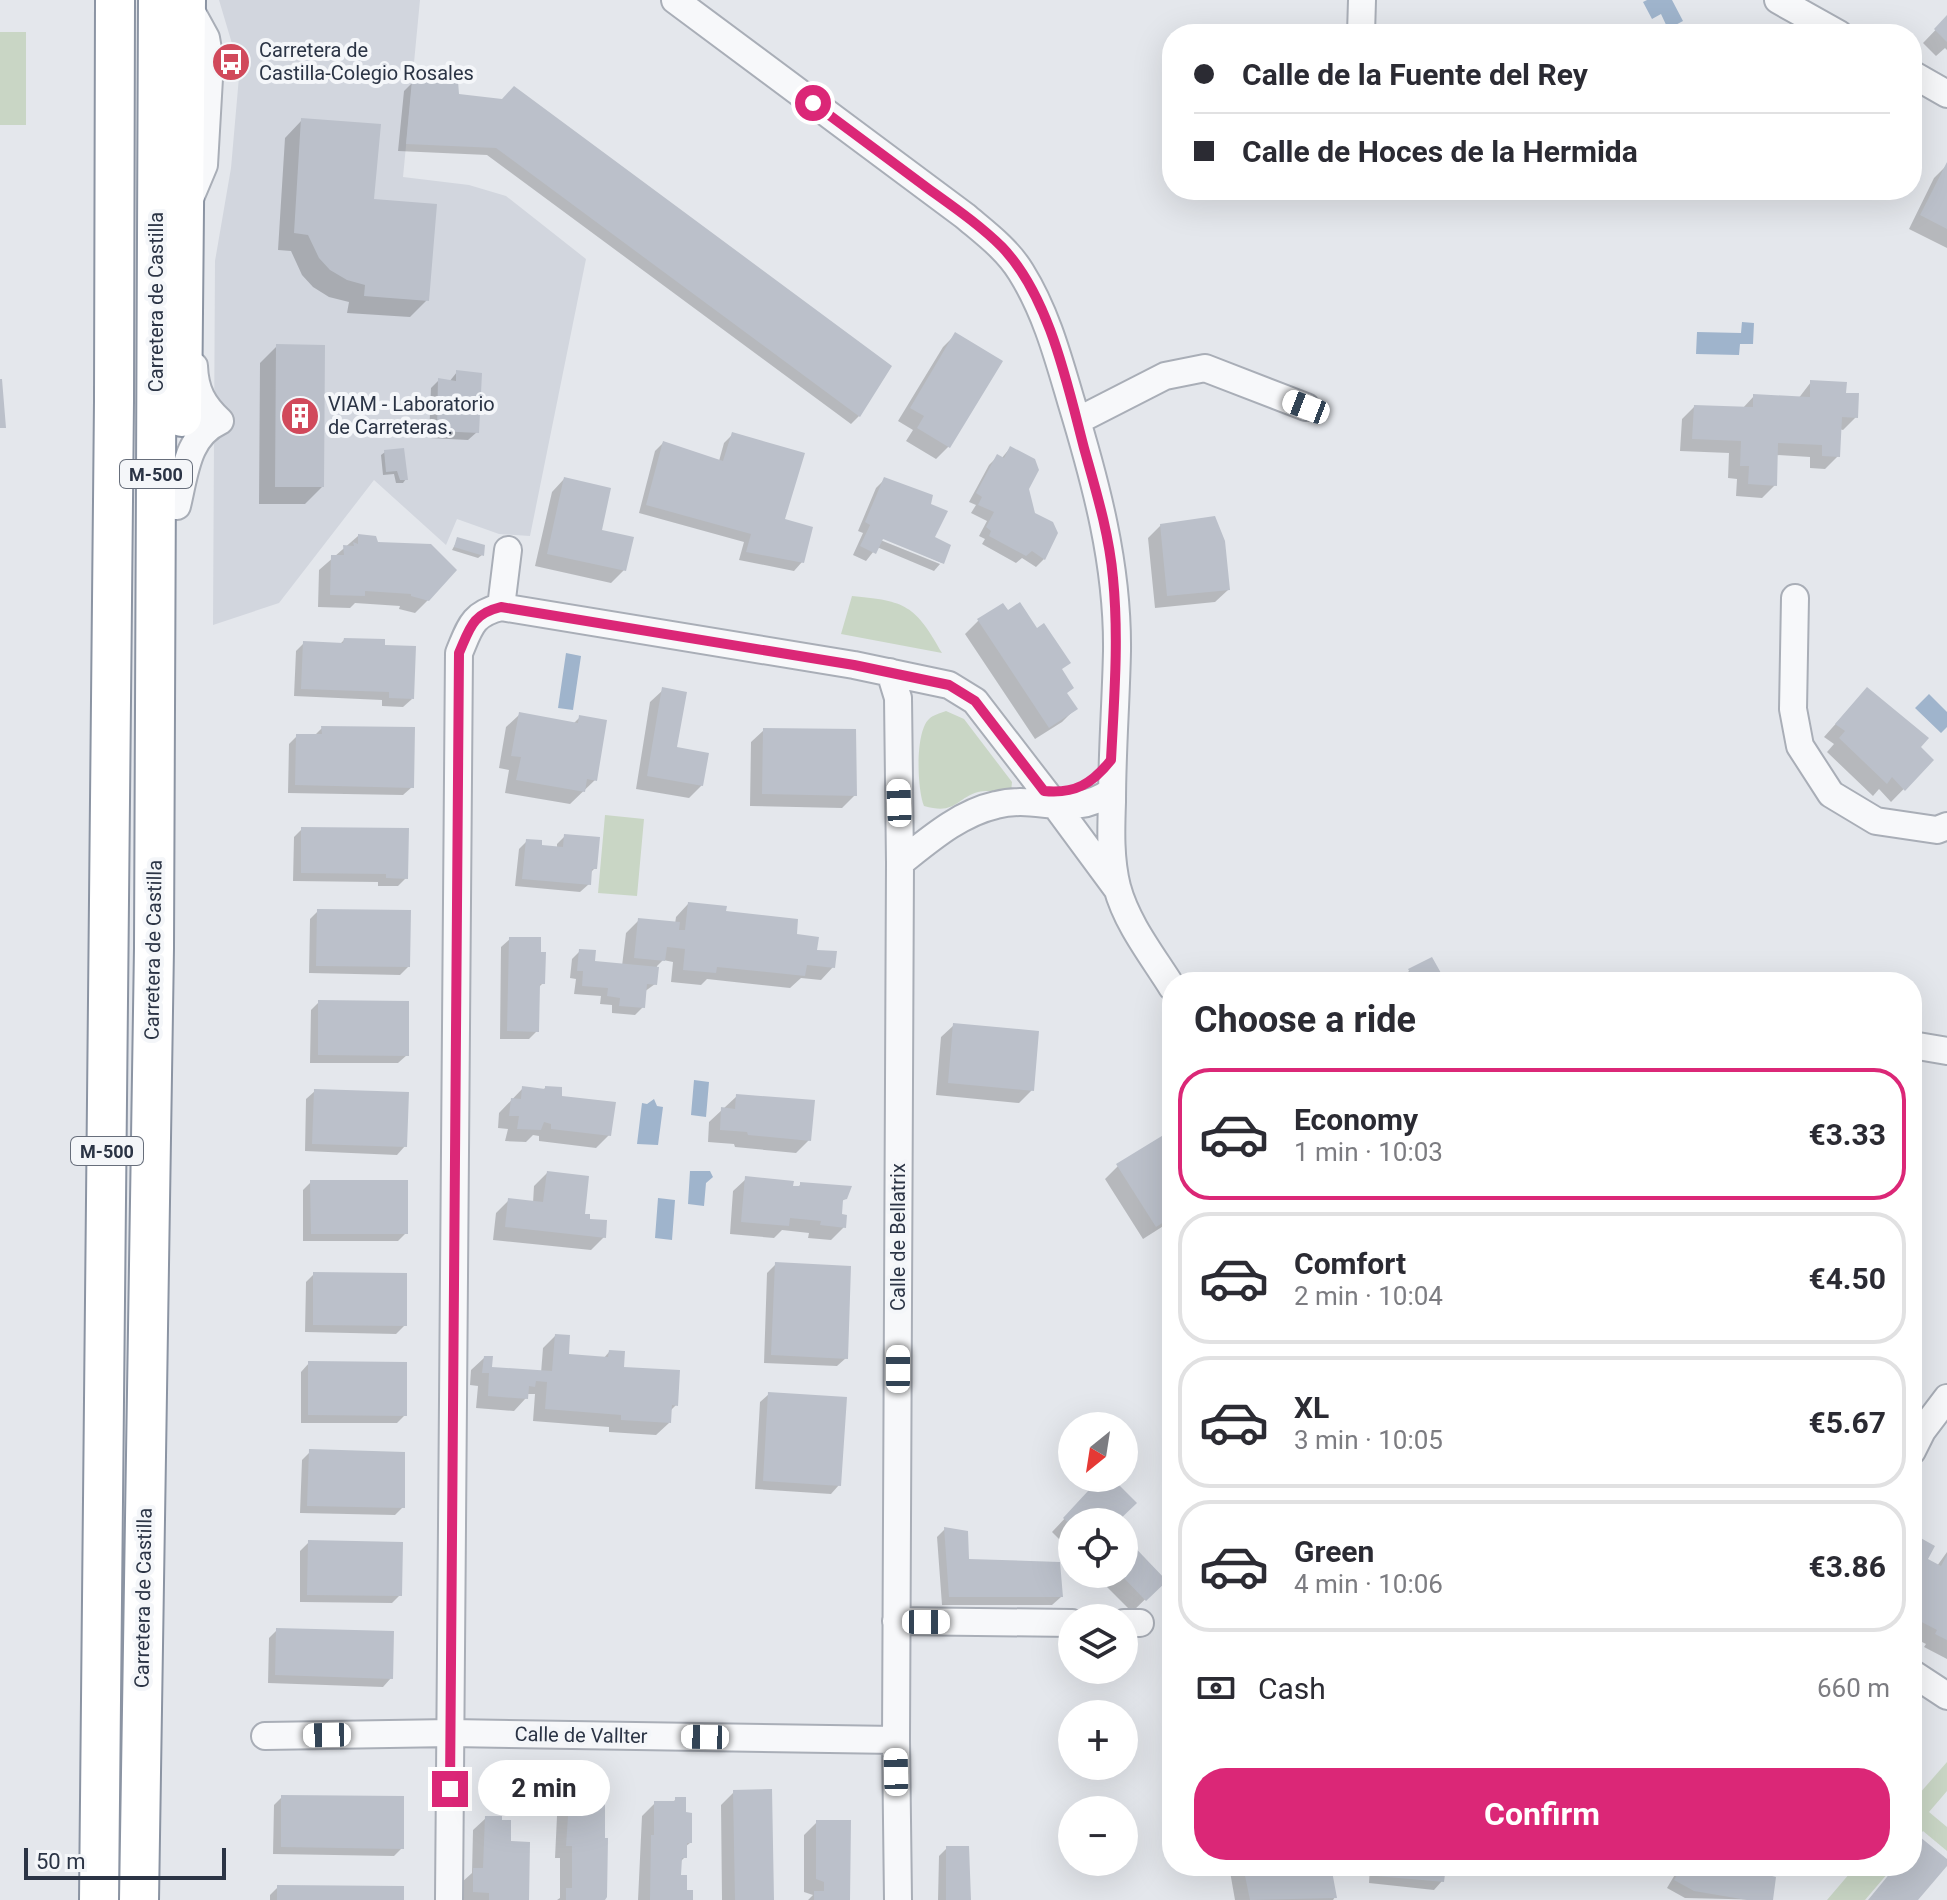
<!DOCTYPE html>
<html lang="en">
<head>
<meta charset="utf-8">
<style>
	:root { --surface:#fff; --page:#f7f7f7; --text:#2b2b33; --muted:#7c7c81; --line:#e1e1e2; --accent:#db2777 }
	body { margin:0; font-family:Roboto,sans-serif; background:var(--page); color:var(--text); height:100vh; display:flex; flex-direction:column; font-size:30px; white-space:nowrap }
	* { box-sizing:border-box; margin:0 }
	p { font-size:26px; color:var(--muted) }
	.icon { flex:none; width:44px; height:44px; fill:none; stroke:currentColor; stroke-width:2; stroke-linecap:round; stroke-linejoin:round }
	.map { position:relative; flex:1; overflow:hidden }
	.drawer { position:absolute; left:1162px; top:972px; width:760px; height:904px; display:flex; flex-direction:column; background:var(--surface); border-radius:32px; box-shadow:0 8px 32px #0002 }
	.drawer>* { flex:none }
	.banner { position:absolute; left:1162px; top:24px; width:760px; height:176px; border-radius:32px; box-shadow:0 8px 32px #0002; display:grid; align-content:center; height:176px; padding:0 32px; background:var(--surface) }
	.needle { width:52px; rotate:210deg }
	.controls { position:absolute; left:1058px; top:1412px; display:grid; gap:16px }
	.controls a { display:grid; place-items:center; width:80px; height:80px; border-radius:50%; background:var(--surface); box-shadow:0 8px 32px #0002; font-size:40px }
	.scale { position:absolute; left:24px; bottom:20px; width:202px; box-sizing:border-box; padding-left:8px; border:4px solid #2b3445; border-top:0; font-size:22px; line-height:28px; white-space:nowrap; color:#2b3445; -webkit-text-stroke:6px #f4f6f9; paint-order:stroke }
	.end { position:absolute; width:36px; height:36px; margin:-18px; border:10px solid #db2777; background:#fff; box-shadow:0 0 0 4px #fff }
	.from { border-radius:50% }
	.bubble { position:absolute; height:56px; border-radius:28px; background:var(--surface); box-shadow:0 8px 32px #0002; font-size:26px; font-weight:700; line-height:56px; text-align:center }
	.car { position:absolute; width:24px; height:48px; margin:-24px -12px; border-radius:10px; box-shadow:0 0 6px 2px #0007; background:linear-gradient(#fff 24%,#345 0 40%,#fff 0 76%,#345 0 86%,#fff 0) }
	.banner b { display:flex; align-items:center; gap:28px; height:76px; font-size:30px }
	.banner b+b { border-top:2px solid var(--line) }
	.banner i { width:20px; height:20px; background:var(--text) }
	ul { padding:0; list-style:none }
	li { display:flex; align-items:center; gap:24px; height:132px; margin:0 16px 12px; padding:0 16px; border:4px solid var(--line); border-radius:32px }
	li div { flex:1 }
	li b { display:block; font-size:30px }
	li em { font-style:normal; font-weight:700 }
	li.current { border-color:var(--accent) }
	li>.icon { width:72px; height:72px; stroke-width:1.5 }
	h2 { padding:0 32px; font-size:36px; line-height:96px }
	.pay { display:flex; align-items:center; gap:20px; height:88px; padding:0 32px; font-size:30px }
	.pay p { margin-inline-start:auto }
	.button { display:flex; gap:16px; margin-top:auto; padding:16px 32px }
	.button a { flex:1; height:92px; border-radius:32px; background:var(--accent); color:#fff; font-size:32px; font-weight:700; line-height:92px; text-align:center }
	.map>svg:first-child { display:block }
</style>
</head>
<body>
<div class="map">
<svg width="1947" height="1900" viewBox="0 0 1947 1900">
	<rect width="100%" height="100%" fill="#e4e7ec"/>
	<!-- built -->
	<path fill="#d2d6de" d="M219,0H420L403,177L469,185L506,196L586,259L530,536L499,534L457,519L446,545L374,480L279,603L213,625L215,261L231,168L241,54L233,47Z"/>
	<!-- green -->
	<path fill="#c9d6c5" d="M0,32H26V125H0Z
		M852,596C906,601 915,605 942,653L841,634Z
		M946,711L964,719L1012,782L1011,792C1001,792 987,790 978,792C955,799 956,815 924,806C917,789 915,732 929,719C933,715 941,713 946,711Z
		M605,815L644,819L637,896L598,893Z
		M1947,1762V1791L1929,1812L1947,1827V1851L1923,1831L1912,1844V1802Z
		M1856,1866H1894L1865,1900H1827Z"/>
	<!-- water -->
	<path fill="#9fb4cc" d="M1647,0H1672L1683,21L1668,29L1661,14L1652,19L1643,2Z
		M1742,322L1754,323L1753,344H1740L1739,355L1696,354L1697,332L1741,333Z
		M566,653L581,656L573,710L558,708Z
		M1929,694L1947,712V727L1941,733L1915,708Z
		M694,1080L709,1082L706,1117L691,1115Z
		M654,1099L657,1106L663,1107L658,1145L637,1144L642,1103L647,1104Z
		M690,1171H710L713,1177L706,1183L704,1206L688,1204Z
		M658,1198L675,1200L672,1240L655,1238Z
		M558,1760L586,1761L589,1770L584,1775H558Z"/>
	<!-- shadow -->
	<path fill="#0003" d="M1947,18V50L1945,48L1936,56L1923,43Z
		M413,82L458,96L890,366L859,416L851,424L487,155L398,151L404,91Z
		M302,120L372,201L427,300L410,317L347,313L349,302L329,297L313,287L302,275L291,251L278,250L285,138Z
		M1947,165V248L1909,229L1934,178Z
		M956,334L949,446L936,459L906,441L913,430L898,421L943,347Z
		M277,346L322,487L305,504H259L260,363Z
		M457,372L477,432L468,440L429,438L431,388L439,380L449,382Z
		M1811,382L1844,395L1856,417L1843,430L1839,429L1838,456L1825,469L1810,468V457L1776,455L1775,485L1762,498L1736,496L1737,479L1728,478L1729,453L1680,451L1682,419L1694,407L1742,409L1754,396L1798,399Z
		M732,435L782,521L802,562L794,571L739,560L744,542L639,513L655,451L663,443L719,461L724,443Z
		M1010,448L1027,489L1044,559L1036,567L1022,558L1016,563L982,544L985,539L979,536L987,521L971,513L976,505L969,502L989,465L997,457L1001,459Z
		M385,452L406,479L403,483H396L394,474L383,475L381,455Z
		M564,479L624,570L611,583L535,566L552,492Z
		M884,480L933,538L942,563L874,533L873,537L940,564L934,571L877,547L866,561L853,555L863,533L858,531L876,488Z
		M1161,525L1228,590L1215,602L1155,608L1148,538Z
		M358,536L376,544L428,600L415,613L399,609L400,606L355,603L350,608L318,607L319,570Z
		M458,539L482,555L478,558L452,550Z
		M1003,605L1061,670L1065,694L1075,709L1062,722L1035,739L965,634L978,621Z
		M344,640L412,699L403,707L382,706V700L294,696L296,651L304,643L339,645Z
		M663,690L675,749L702,785L689,798L636,789L650,702Z
		M1855,702L1918,747L1932,760L1891,802L1879,789L1873,796L1827,752L1834,744L1824,737Z
		M519,715L573,724L580,717L595,780L570,804L505,793L509,770L499,768L506,727Z
		M322,728L412,787L403,795L288,793L289,744L297,736H314Z
		M764,730L855,795L842,808L750,806L751,742Z
		M302,829L406,878L398,886H378V882L293,881L294,837Z
		M565,836L595,868L589,874V884L580,892L515,886L519,849L527,841L540,847L557,849V844Z
		M688,904L794,936L833,967L821,980L801,978L790,988L707,979L701,985L671,982L673,962L663,960L657,966L655,984L644,992L643,1007L635,1015L612,1013V1005L600,1004L601,996L574,994L576,979L570,978L572,959L580,951L593,963L622,966L626,933L639,920L675,924L676,917Z
		M318,911L408,967L400,975L309,973L310,919Z
		M510,939L543,983L538,988L537,1031L529,1039H500L501,947Z
		M1410,970L1443,982H1398Z
		M319,1002L407,1055L398,1063H310L311,1010Z
		M954,1025L1032,1090L1019,1103L936,1095L941,1037Z
		M523,1088L542,1091L545,1088L609,1135L596,1148L539,1141V1136L533,1135L526,1142L505,1141L508,1129L498,1128L499,1113Z
		M315,1091L405,1146L397,1155L305,1151L306,1099Z
		M737,1096L809,1140L796,1153L735,1147L734,1144L708,1142L709,1122Z
		M1170,1133L1172,1137V1163L1165,1168L1172,1179V1237L1165,1225L1143,1239L1105,1179L1118,1166Z
		M547,1173L604,1237L591,1250L493,1240L496,1213L509,1200L533,1203L534,1186Z
		M746,1179L791,1188H797L801,1184L846,1198L841,1202L840,1216L844,1227L831,1240L808,1238L809,1233L782,1230L774,1238L730,1234L733,1191Z
		M311,1182L406,1233L398,1241H303V1190Z
		M776,1264L846,1358L837,1366L764,1363L767,1273Z
		M314,1274L405,1325L396,1334L305,1332L306,1282Z
		M555,1336L567,1356L603,1359L609,1352L622,1369L676,1405L670,1411L669,1423L656,1435L609,1432V1427L533,1421L535,1394H527L526,1398L514,1411L476,1408L478,1386L470,1385L471,1370L484,1358L490,1369L541,1373L543,1348Z
		M309,1363L405,1415L397,1423H301V1372Z
		M769,1394L839,1485L831,1494L755,1489L760,1402Z
		M310,1452L403,1507L395,1515L300,1513L302,1460Z
		M1103,1478H1110L1115,1522H1072V1552L1052,1532Z
		M945,1529L968,1561L1061,1597L1052,1605H942L937,1537Z
		M1917,1538L1925,1560L1937,1566L1947,1552V1659L1924,1647L1926,1644L1912,1637V1543Z
		M1124,1539L1164,1581L1132,1612L1094,1574H1124Z
		M309,1542L400,1595L392,1603L300,1602V1551Z
		M277,1630L391,1678L383,1687L268,1683L269,1638Z
		M734,1792L772,1900H722L721,1805Z
		M282,1797L402,1848L394,1856L273,1854L274,1805Z
		M676,1799L690,1843L685,1847V1857L680,1862L679,1877L691,1900H638L642,1816L655,1803H672Z
		M570,1803L604,1900H557L560,1898V1858H555L557,1816Z
		M486,1818L509,1843L527,1900H461V1883L472,1873L473,1830Z
		M817,1822L848,1900H808L813,1895L804,1892V1835Z
		M947,1848L969,1900H938L939,1856Z
		M1229,1866H1329L1335,1897L1333,1900H1235Z
		M1370,1866H1444L1442,1881L1434,1890L1369,1883Z
		M1680,1866H1725L1771,1900L1685,1898L1667,1888Z
		M278,1887L402,1900H270V1895Z"/>
	<!-- building -->
	<path fill="#bbc0ca" d="M1947,15V42L1934,29Z
		M412,80L458,81L459,94L502,99L514,86L892,366L860,417L496,148L406,144Z
		M301,118L381,124L374,199L437,204L429,301L364,296L365,285L347,280L330,270L319,258L308,235L294,233Z
		M1947,162V229L1920,215Z
		M955,332L1003,361L950,448L917,428L924,416L910,408Z
		M276,344L325,345L324,487H275Z
		M456,370L482,373L479,433L437,431L438,378L456,381Z
		M0,379H2L6,428H0Z
		M1810,380L1847,382L1846,393H1859L1858,418L1842,417L1840,457L1822,456V445L1778,443L1777,486L1748,484L1749,466H1740L1741,441L1692,439L1694,405L1753,407V394L1810,397Z
		M732,432L805,453L785,519L813,527L804,563L746,552L751,534L646,505L663,441L723,461Z
		M1010,446L1035,459L1039,470L1029,489L1035,513L1053,522L1058,533L1045,560L1032,551L1026,556L989,536L991,531L986,527L994,512L978,505L982,497L976,493L997,454L1004,458Z
		M404,448L408,480H400L397,471L386,472L384,450Z
		M564,477L611,488L602,530L634,537L626,571L547,554Z
		M884,477L933,495L931,504L948,511L935,537L951,545L944,564L883,539L876,554L860,546L870,525L865,522Z
		M1215,516L1225,541L1230,590L1167,596L1160,524Z
		M358,534L376,536L378,542L431,544L457,570L429,601L411,596V594L365,591V596L330,595L331,555H344L343,545L354,546L353,542L358,544Z
		M457,537L485,545L484,556L454,547Z
		M1020,602L1037,628L1044,623L1071,663L1062,669L1074,688L1067,693L1078,709L1049,728L977,619L1003,603L1008,610Z
		M344,638L385,639V645L416,646L414,699L389,698V692L301,689L303,641L343,643Z
		M662,687L687,692L677,747L709,753L703,786L647,776Z
		M1867,687L1929,738L1921,747L1934,760L1905,791L1892,777L1887,784L1839,738L1845,731L1835,724Z
		M519,712L578,723L579,715L607,720L597,781L587,779L585,792L516,780L521,757L511,756Z
		M321,726L415,727L414,788L295,785L296,734H322Z
		M763,728L856,729L857,796L762,794Z
		M301,827L409,828L408,879L386,878V874L301,873Z
		M564,834L600,837L597,869H592L591,885L522,879L526,839L542,840V845L563,847Z
		M688,902L727,906L726,911L798,919L797,934L819,937L817,950L837,951L835,968L807,965L805,976L717,967L716,973L683,970L685,949L667,947L665,961L634,958L638,918L680,922L679,930H685Z
		M317,909L411,910L410,967L316,966Z
		M509,937H541V952H546L545,984H540L539,1032L507,1031Z
		M579,949L596,950L595,961L659,967L657,985L647,984L645,1008L619,1006L620,998L607,996L608,988L582,986L583,971H577Z
		M1432,957L1446,982H1416L1408,969Z
		M318,1000L409,1001V1056L318,1055Z
		M953,1023L1039,1031L1034,1091L948,1083Z
		M522,1086L545,1089V1086L562,1087V1096L616,1102L611,1136L551,1129V1124L544,1122L541,1130L517,1129L519,1116H509L511,1098L521,1099Z
		M314,1089L409,1092L407,1147L312,1144Z
		M736,1094L815,1100L811,1141L748,1135L747,1132L720,1130L721,1107L735,1109Z
		M1170,1131L1172,1161L1166,1165L1172,1175V1217L1156,1227L1116,1164Z
		M547,1171L589,1176L585,1214H590V1219L607,1220L606,1238L505,1227L508,1198L543,1202Z
		M745,1176L794,1181L793,1186H800V1182L852,1186L847,1199L843,1200L842,1214L847,1215L846,1228L820,1225L821,1221L790,1218L789,1226L741,1222Z
		M310,1180H408V1234H311Z
		M775,1262L851,1266L848,1359L771,1355Z
		M313,1272L407,1273V1326L313,1325Z
		M555,1334L570,1335L569,1354L608,1357L609,1350L625,1351L624,1367L680,1370L678,1406L672,1405L671,1423L621,1420V1415L545,1409L547,1382L536,1381L535,1387L529,1386L528,1399L488,1396L489,1373H482L484,1356H493L492,1367L552,1371Z
		M308,1361L407,1362V1416L308,1415Z
		M768,1392L847,1397L841,1486L763,1481Z
		M309,1449L405,1452V1508L307,1506Z
		M1100,1478H1112L1137,1503L1117,1522H1072V1526L1063,1518Z
		M944,1527L968,1531L969,1559L1060,1562L1063,1597H949Z
		M1124,1536L1167,1581L1146,1601L1120,1574H1124Z
		M1917,1536L1935,1546L1928,1559L1941,1566L1947,1555V1640L1935,1634L1937,1630L1912,1617V1545Z
		M308,1540L403,1542L402,1596L307,1595Z
		M276,1628L394,1631L393,1679L275,1675Z
		M772,1789L774,1900H735L733,1790Z
		M281,1795L404,1796V1849L281,1847Z
		M675,1797H686V1812L692,1813V1843H687V1858H682L681,1875H687V1890H693V1900H650L651,1835H654V1801H675Z
		M569,1801L605,1802V1838H608L607,1897L605,1900H566V1888H572V1846H566Z
		M485,1816H502V1820H511V1841L530,1842L529,1900H489V1893L473,1892V1868H483Z
		M816,1820H851L850,1900H814V1891H824V1882L816,1879Z
		M1920,1837L1947,1859V1866L1918,1900H1868L1896,1866H1912V1847Z
		M946,1846H969L971,1900H946Z
		M1243,1866H1331L1337,1898L1250,1900Z
		M1377,1866H1446L1444,1882L1376,1876Z
		M1682,1866H1733L1776,1877L1773,1900H1747L1694,1891L1674,1880Z
		M277,1885L404,1886V1900H277Z"/>
	<g fill="none" stroke-linecap="round" stroke-linejoin="round">
		<!-- minor casing -->
		<g stroke="#a9aeb7" stroke-width="30">
			<path id="minor" d="M675,0L965,216C985,233 1007,249 1021,272C1046,312 1058,357 1071,401C1096,483 1118,565 1117,651C1116,701 1112,752 1112,802C1111,830 1110,859 1117,887C1127,924 1152,955 1172,987
				M1778,0L1839,34
				M189,7L206,38L210,61L204,165L191,196
				M1361,34L1362,0
				M1912,74L1947,94
				M1077,421L1165,376L1205,368L1306,407
				M177,506C185,473 187,436 220,421C203,405 195,391 194,366
				M1795,598L1793,709L1800,746L1831,794L1876,821L1937,830L1947,826
				M501,607L508,550
				M890,672L898,698L900,863L896,1740L898,1900
				M900,863C929,840 960,813 996,805C1038,794 1072,820 1112,791
				M1912,1045L1947,1051
				M1912,1451L1922,1431L1947,1398
				M896,1621L1072,1623
				M1124,1623H1140
				M1912,1673L1947,1696
				M265,1736L451,1733L896,1740
				M449,1900L459,653C470,627 472,614 501,607L854,665L949,685L975,701L1056,806L1118,890"/>
		</g>
		<!-- highway casing -->
		<g stroke="#8b94a3" stroke-width="42">
			<path id="highway" d="M182,417L186,0
				M99,1900L114,401L115,0
				M139,1900L154,948L158,0"/>
		</g>
		<!-- minor -->
		<use href="#minor" stroke="#f7f8fa" stroke-width="26"/>
		<!-- highway -->
		<use href="#highway" stroke="#fff" stroke-width="38"/>
	</g>
	<g fill="none" stroke-linecap="round" stroke-linejoin="round">
		<!-- route -->
		<path stroke="#db2777" stroke-width="10" d="M450,1789L459,653C470,628 472,614 501,607L854,665L949,685L975,701L1044,791C1075,794 1092,784 1111,760C1114,700 1119,639 1113,578C1109,533 1096,491 1084,448C1067,383 1049,296 1002,247C981,226 955,208 930,190C891,161 852,132 813,103"/>
	</g>
	<!-- icons -->
	<defs>
		<g id="bus-disc" transform="scale(2)"><circle r="9.5" fill="#d1495b" stroke="#f4f6f9"/><path d="M-5-6H5V4H4V6H2V4H-2V6H-4V4H-5ZM-3.5-4V0h7V-4ZM-3.5 1.2v1.5H-2V1.2ZM2 1.2v1.5H3.5V1.2Z" fill="#fff"/></g>
		<g id="building-disc" transform="scale(2)"><circle r="9.5" fill="#d1495b" stroke="#f4f6f9"/><path d="M-4-6H4V6H1V3H-1V6H-4ZM-2.5-4.3h1.7v1.8h-1.7ZM.8-4.3h1.7v1.8H.8ZM-2.5-1h1.7V.8h-1.7ZM.8-1h1.7V.8H.8Z" fill="#fff"/></g>
	</defs>
	<g fill-rule="evenodd">
		<use href="#bus-disc" x="231" y="62"/>
		<use href="#building-disc" x="300" y="416"/>
	</g>
	<g text-anchor="middle" dominant-baseline="central" stroke-width="8" stroke-linejoin="round" paint-order="stroke">
		<!-- shield labels -->
		<g fill="#f4f6f9" stroke="#676e7b" stroke-width="2">
			<rect x="120" y="460" width="72" height="28" rx="6"/>
			<rect x="71" y="1137" width="72" height="28" rx="6"/>
		</g>
		<g font-size="18" font-weight="bold" fill="#2b3445">
			<text x="156" y="474">M-500</text>
			<text x="107" y="1151">M-500</text>
		</g>
		<!-- poi labels -->
		<g font-size="20" fill="#2b3445" stroke="#f4f6f9" text-anchor="start">
			<text x="259" y="50">Carretera de<tspan x="259" dy="23">Castilla-Colegio Rosales</tspan></text>
			<text x="328" y="404">VIAM - Laboratorio<tspan x="328" dy="23">de Carreteras.</tspan></text>
		</g>
		<!-- street labels -->
		<g font-size="20" fill="#2b3445" stroke="#f4f6f9">
			<text transform="translate(156 302) rotate(-90)">Carretera de Castilla</text>
			<text transform="translate(153 950) rotate(-89)">Carretera de Castilla</text>
			<text transform="translate(898 1237) rotate(-90)">Calle de Bellatrix</text>
			<text transform="translate(143 1598) rotate(-89)">Carretera de Castilla</text>
			<text transform="translate(581 1735) rotate(1)">Calle de Vallter</text>
		</g>
	</g>
</svg>
<div class="controls">
<a><svg class="needle" viewBox="-14 -14 28 28"><path d="M0-13l5 13h-10z" fill="#e53935"/><path d="M0 13l5-13h-10z" fill="#7c7c81"/></svg></a>
<a><svg class="icon" aria-label="locate" viewBox="0 0 24 24"><circle cx="12" cy="12" r="6"/><path d="M12 2v4M12 18v4M2 12h4M18 12h4"/></svg></a>
<a><svg class="icon" aria-label="layers" viewBox="0 0 24 24"><path d="M12 4l9 5-9 5-9-5zM3 14l9 5 9-5"/></svg></a>
<a>+</a>
<a>−</a>
</div>
<div class="scale">50 m</div>
<i class="end from" style="left:813px;top:103px"></i>
<i class="end" style="left:450px;top:1789px"></i>
<div class="bubble" style="left:478px;top:1760px;width:132px">2 min</div>
<i class="car" style="left:1306px;top:407px;rotate:291deg"></i>
<i class="car" style="left:899px;top:803px;rotate:358deg"></i>
<i class="car" style="left:898px;top:1369px;rotate:0deg"></i>
<i class="car" style="left:926px;top:1622px;rotate:90deg"></i>
<i class="car" style="left:327px;top:1735px;rotate:269deg"></i>
<i class="car" style="left:705px;top:1737px;rotate:271deg"></i>
<i class="car" style="left:896px;top:1772px;rotate:359deg"></i>
<div class="banner">
<b><i class="from"></i>Calle de la Fuente del Rey</b>
<b><i></i>Calle de Hoces de la Hermida</b>
</div>
<section class="drawer">
<h2>Choose a ride</h2>
<ul>
<li class="current"><svg class="icon" aria-label="car" viewBox="0 0 24 24"><path d="M5 17H2v-5l4-1 3-4h7l3 4 3 1v5h-3M9 17h6M6 11h13"/><circle cx="7" cy="17" r="2"/><circle cx="17" cy="17" r="2"/></svg><div><b>Economy</b><p>1 min · 10:03</p></div><em>€3.33</em></li>
<li><svg class="icon" aria-label="car" viewBox="0 0 24 24"><path d="M5 17H2v-5l4-1 3-4h7l3 4 3 1v5h-3M9 17h6M6 11h13"/><circle cx="7" cy="17" r="2"/><circle cx="17" cy="17" r="2"/></svg><div><b>Comfort</b><p>2 min · 10:04</p></div><em>€4.50</em></li>
<li><svg class="icon" aria-label="car" viewBox="0 0 24 24"><path d="M5 17H2v-5l4-1 3-4h7l3 4 3 1v5h-3M9 17h6M6 11h13"/><circle cx="7" cy="17" r="2"/><circle cx="17" cy="17" r="2"/></svg><div><b>XL</b><p>3 min · 10:05</p></div><em>€5.67</em></li>
<li><svg class="icon" aria-label="car" viewBox="0 0 24 24"><path d="M5 17H2v-5l4-1 3-4h7l3 4 3 1v5h-3M9 17h6M6 11h13"/><circle cx="7" cy="17" r="2"/><circle cx="17" cy="17" r="2"/></svg><div><b>Green</b><p>4 min · 10:06</p></div><em>€3.86</em></li>
</ul>
<div class="pay"><svg class="icon" aria-label="cash" viewBox="0 0 24 24"><path d="M3 7h18v10H3z"/><circle cx="12" cy="12" r="2"/></svg>Cash<p>660 m</p></div>
<div class="button"><a>Confirm</a></div>
</section>
</div>
</body>
</html>
